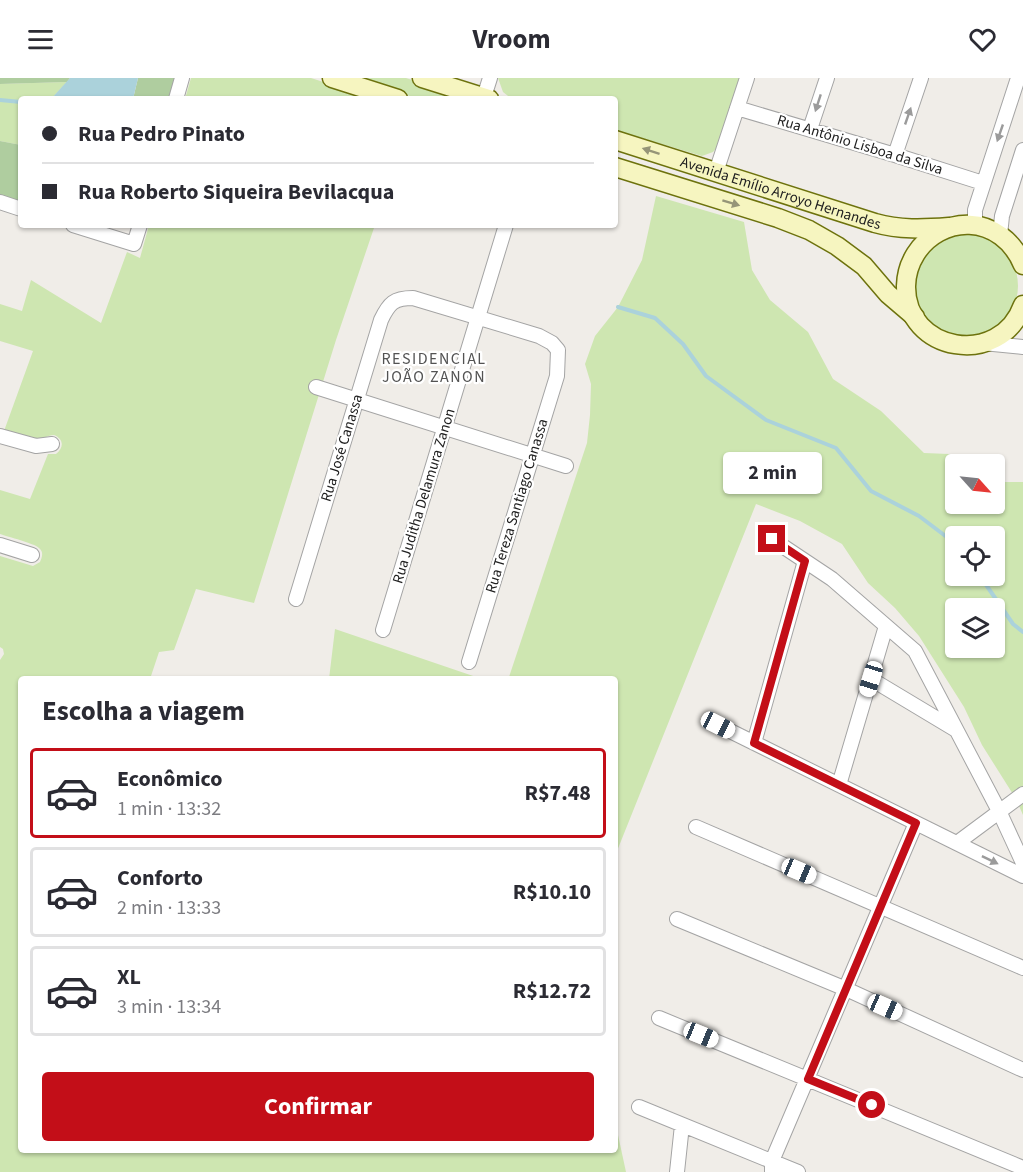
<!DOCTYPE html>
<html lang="pt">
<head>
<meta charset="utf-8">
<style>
	:root { --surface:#fff; --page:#f2f2f3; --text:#2b2b33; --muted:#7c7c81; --line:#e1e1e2; --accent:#c30e18 }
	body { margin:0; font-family:"Source Sans 3",sans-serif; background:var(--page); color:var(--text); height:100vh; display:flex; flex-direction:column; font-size:22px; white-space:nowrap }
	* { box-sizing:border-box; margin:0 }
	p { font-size:20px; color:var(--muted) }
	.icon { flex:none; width:33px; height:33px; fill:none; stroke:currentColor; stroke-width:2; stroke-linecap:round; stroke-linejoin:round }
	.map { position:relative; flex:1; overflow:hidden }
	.sheet { position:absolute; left:18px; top:598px; width:600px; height:477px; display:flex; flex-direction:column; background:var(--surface); border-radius:6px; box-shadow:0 2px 4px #0004 }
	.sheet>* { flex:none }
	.top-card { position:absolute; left:18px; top:18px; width:600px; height:132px; border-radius:6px; box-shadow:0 2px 4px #0004; display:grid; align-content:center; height:132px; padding:0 24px; background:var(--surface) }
	.needle { width:39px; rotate:117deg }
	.fabs { position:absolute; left:945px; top:376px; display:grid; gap:12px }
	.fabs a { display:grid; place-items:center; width:60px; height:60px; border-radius:6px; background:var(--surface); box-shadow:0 2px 4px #0004; font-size:30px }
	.end { position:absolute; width:27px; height:27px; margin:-14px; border:8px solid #c30e18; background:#fff; box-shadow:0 0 0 3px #fff }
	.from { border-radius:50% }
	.bubble { position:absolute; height:42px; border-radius:6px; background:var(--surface); box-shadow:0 2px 4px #0004; font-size:20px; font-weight:700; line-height:42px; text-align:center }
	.car { position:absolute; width:18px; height:36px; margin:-18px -9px; border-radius:8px; box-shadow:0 0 4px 2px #0007; background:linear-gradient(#fff 24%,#345 0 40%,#fff 0 76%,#345 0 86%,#fff 0) }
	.top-card b { display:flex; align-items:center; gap:21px; height:57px; font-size:22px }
	.top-card b+b { border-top:2px solid var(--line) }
	.top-card i { width:15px; height:15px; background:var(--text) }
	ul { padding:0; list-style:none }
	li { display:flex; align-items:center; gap:18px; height:90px; margin:0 12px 9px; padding:0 12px; border:3px solid var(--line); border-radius:6px }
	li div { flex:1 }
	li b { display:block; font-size:22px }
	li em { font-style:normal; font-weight:700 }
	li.selected { border-color:var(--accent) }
	li>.icon { width:54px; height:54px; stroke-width:1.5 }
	h2 { padding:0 24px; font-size:27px; line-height:72px }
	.cta { display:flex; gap:12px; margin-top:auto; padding:12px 24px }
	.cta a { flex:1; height:69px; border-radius:6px; background:var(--accent); color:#fff; font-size:24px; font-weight:700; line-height:69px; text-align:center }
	header { display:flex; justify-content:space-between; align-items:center; height:78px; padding:0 24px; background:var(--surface); font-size:27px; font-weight:700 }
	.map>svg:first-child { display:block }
</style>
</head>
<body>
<header><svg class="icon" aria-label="menu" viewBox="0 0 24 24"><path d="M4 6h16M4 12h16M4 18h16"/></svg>Vroom<svg class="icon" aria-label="heart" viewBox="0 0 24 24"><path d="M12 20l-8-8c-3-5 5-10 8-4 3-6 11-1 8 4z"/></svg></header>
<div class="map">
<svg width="1023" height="1094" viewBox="0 0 1023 1094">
	<rect width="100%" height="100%" fill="#f0ede8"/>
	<!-- grass -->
	<path fill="#cee6b1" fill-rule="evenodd" d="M191,0H311L376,21H185Z
		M354,0H406L471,21H419Z
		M498,0H742L721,65L713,74L702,78L615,52V21H512L503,14Z
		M67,4L51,21H21V67L0,63V6Z
		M656,118L744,144L752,192L770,222L808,254L833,301L881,333L924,375L949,376L962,387H956V426H994L995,404H1023V737L1016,721L982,667L964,629L919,558L895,530L868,505L842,466L800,443L756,426L615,778V602H508L587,365L590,337L591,306L585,286L595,258L618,229L642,182ZM956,459H994V498H956ZM956,531H994V570H956Z
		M149,147H375L336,262L254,525L196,511L174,572L159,574L150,601L21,602V1072H615V1043L626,1094H0V582L4,576L3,571L0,569V478L33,488L40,484C42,479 44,474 39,470C34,465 8,459 0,456V412L30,421L48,376H56C64,370 64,361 54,357C47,357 42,363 35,362C25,362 13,356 4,353L33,273L0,263V226L22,233L31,202L101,245L127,174L140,180Z
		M914 208a52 52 0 1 1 104 0a52 52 0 1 1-104 0Z
		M335,551L482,601H329Z"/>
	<!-- forest -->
	<path fill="#afcd9f" d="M0,0H70L67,4L0,6Z
		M138,0H178L172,21H133Z
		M0,63L21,67V124L0,117Z"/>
	<!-- water -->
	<path fill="#abd2db" d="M70,0H138L133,21H51Z"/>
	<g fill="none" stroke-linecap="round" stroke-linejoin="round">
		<!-- stream -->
		<path stroke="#abd2db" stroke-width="4" d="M0,22L21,24
			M618,229L655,240L683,266L706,298L766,342L836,370L871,413L919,438L956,466
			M980,498L1013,546L1023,554"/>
		<!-- street casing -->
		<g stroke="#a4a4a4" stroke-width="16">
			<path id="street" d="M484,19L490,0
				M176,21L182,0
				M737,30L895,77L983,105
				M810,51L827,0
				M895,77L921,0
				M716,94L747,0
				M0,124L21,131
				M73,147L134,166L140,147
				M975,147V132L1018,0
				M1000,157L1002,138L1023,72
				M983,265L1023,269
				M316,309L566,388
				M0,358L36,368L52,366
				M772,461L832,501L915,573L999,733L1023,785
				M0,467L32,477
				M296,521L381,242C389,225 394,220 413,220L539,258L552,265L558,272L557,298L469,584
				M383,552L506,147
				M871,601L956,652
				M718,647L1023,798
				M754,665L805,483
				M839,707L886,548
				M696,749L1023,890
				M957,765L1023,716
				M677,841L846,911L1023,992
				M659,940L1023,1090
				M639,1029L798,1094
				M677,1094L682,1047
				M772,1094V1083L916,745"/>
		</g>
		<!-- secondary casing -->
		<g stroke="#6d720d" stroke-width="21">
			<g id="secondary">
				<path d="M332,0L398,21"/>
				<path d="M422,0L489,21"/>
				<path id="s1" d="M615,62L875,145C900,152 923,151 949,149"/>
				<path d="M615,89L778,140L809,152L837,168L864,188L888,216L915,239"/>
				<path d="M1023,187C1018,175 1012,166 1001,158C961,129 907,160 906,208C905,274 1000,291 1023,227"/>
			</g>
		</g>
		<!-- street -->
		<use href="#street" stroke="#fff" stroke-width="14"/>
		<!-- secondary -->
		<use href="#secondary" stroke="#f6f5c0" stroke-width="18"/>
	</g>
	<!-- one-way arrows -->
	<defs><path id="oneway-solid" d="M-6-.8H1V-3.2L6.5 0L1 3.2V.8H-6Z" transform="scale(1.5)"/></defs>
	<g fill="#9b9b9b">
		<use href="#oneway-solid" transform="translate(818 25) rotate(108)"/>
		<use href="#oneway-solid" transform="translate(908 38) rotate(-71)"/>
		<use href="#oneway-solid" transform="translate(1000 55) rotate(109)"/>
		<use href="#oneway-solid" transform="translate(990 782) rotate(26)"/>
	</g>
	<g fill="#969578">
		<use href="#oneway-solid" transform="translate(651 73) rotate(-162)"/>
		<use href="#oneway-solid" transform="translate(731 125) rotate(17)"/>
	</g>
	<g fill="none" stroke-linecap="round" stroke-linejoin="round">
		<!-- route -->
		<path stroke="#c30e18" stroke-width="8" d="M772,461L805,483L754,665L916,745L808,1001L872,1027"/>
	</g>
	<g text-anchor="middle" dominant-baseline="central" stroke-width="4.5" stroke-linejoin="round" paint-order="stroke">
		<!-- street labels -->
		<g font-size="15" fill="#202020" stroke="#fff">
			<text transform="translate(860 67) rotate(17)">Rua Antônio Lisboa da Silva</text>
			<text stroke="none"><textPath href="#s1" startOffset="174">Avenida Emílio Arroyo Hernandes</textPath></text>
			<text transform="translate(342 370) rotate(-73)">Rua José Canassa</text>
			<text transform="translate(424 418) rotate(-73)">Rua Juditha Delamura Zanon</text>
			<text transform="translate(517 428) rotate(-73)">Rua Tereza Santiago Canassa</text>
		</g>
		<!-- neighbourhood labels -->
		<g font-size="16" letter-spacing="1.5" fill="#535353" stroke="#fff">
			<text x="434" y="281">RESIDENCIAL<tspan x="434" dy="18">JOÃO ZANON</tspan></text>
		</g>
	</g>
</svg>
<div class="fabs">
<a><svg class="needle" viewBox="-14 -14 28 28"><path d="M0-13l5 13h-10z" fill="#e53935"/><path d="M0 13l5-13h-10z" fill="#7c7c81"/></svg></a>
<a><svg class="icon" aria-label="locate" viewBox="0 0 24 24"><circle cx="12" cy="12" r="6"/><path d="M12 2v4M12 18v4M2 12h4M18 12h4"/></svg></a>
<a><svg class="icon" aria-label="layers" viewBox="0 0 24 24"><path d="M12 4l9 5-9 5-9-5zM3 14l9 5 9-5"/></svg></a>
</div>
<i class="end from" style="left:872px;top:1027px"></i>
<i class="end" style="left:772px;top:461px"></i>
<div class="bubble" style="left:723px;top:374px;width:99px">2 min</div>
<i class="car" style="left:871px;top:601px;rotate:197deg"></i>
<i class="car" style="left:718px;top:647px;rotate:117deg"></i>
<i class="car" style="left:799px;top:793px;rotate:113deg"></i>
<i class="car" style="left:885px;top:929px;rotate:114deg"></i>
<i class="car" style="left:701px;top:957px;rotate:112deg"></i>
<div class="top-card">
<b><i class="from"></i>Rua Pedro Pinato</b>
<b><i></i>Rua Roberto Siqueira Bevilacqua</b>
</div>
<section class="sheet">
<h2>Escolha a viagem</h2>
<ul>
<li class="selected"><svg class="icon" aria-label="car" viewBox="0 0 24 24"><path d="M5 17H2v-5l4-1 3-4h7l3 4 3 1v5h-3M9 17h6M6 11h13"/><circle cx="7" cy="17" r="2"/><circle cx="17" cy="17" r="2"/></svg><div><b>Econômico</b><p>1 min · 13:32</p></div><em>R$7.48</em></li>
<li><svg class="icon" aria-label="car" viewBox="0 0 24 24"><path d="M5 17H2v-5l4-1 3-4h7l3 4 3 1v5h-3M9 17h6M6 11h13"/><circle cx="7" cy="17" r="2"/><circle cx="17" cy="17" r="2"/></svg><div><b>Conforto</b><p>2 min · 13:33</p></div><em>R$10.10</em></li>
<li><svg class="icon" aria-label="car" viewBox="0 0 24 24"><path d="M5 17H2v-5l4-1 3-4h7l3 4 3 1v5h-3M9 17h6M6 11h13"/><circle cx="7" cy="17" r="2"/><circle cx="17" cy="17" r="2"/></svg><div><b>XL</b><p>3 min · 13:34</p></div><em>R$12.72</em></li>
</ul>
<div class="cta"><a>Confirmar</a></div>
</section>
</div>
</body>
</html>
